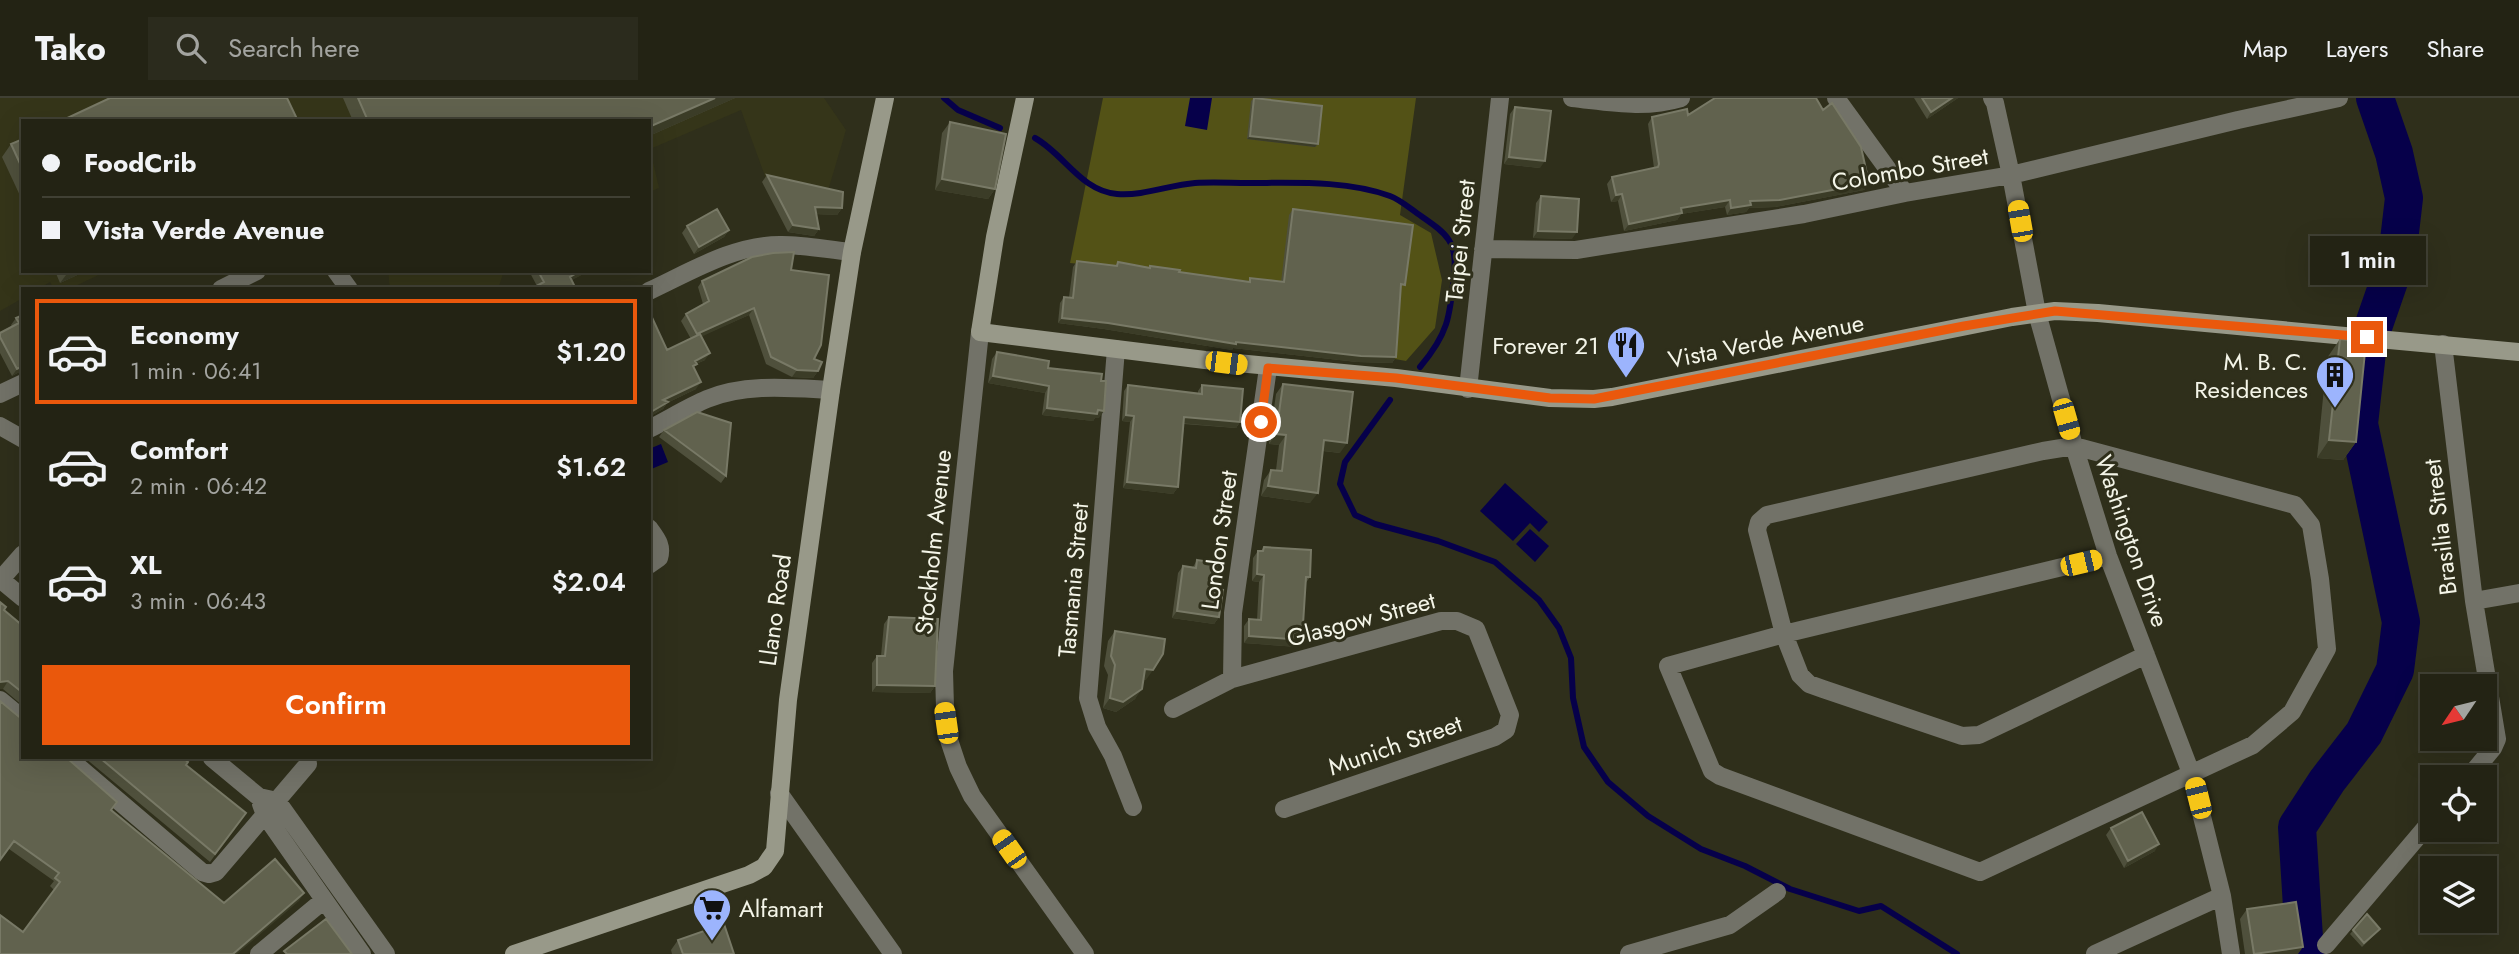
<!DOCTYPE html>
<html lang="en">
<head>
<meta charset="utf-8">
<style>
	:root { --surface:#232314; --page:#2b2b1d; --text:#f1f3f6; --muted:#a3a4a0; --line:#404034; --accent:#ea580c }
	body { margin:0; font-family:Jost,sans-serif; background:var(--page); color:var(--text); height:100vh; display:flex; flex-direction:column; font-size:26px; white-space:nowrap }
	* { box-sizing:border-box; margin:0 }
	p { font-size:23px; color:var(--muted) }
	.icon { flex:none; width:38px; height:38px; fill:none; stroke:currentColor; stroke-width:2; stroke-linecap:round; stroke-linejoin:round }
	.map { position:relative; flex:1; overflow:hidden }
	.side { position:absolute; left:21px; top:189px; width:630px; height:472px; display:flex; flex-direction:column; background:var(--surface); border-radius:0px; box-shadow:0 7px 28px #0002,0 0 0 2px var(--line) }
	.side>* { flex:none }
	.guide { position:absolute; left:21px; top:21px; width:630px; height:154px; border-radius:0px; box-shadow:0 7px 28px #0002,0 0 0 2px var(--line); display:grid; align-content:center; height:154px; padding:0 21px; background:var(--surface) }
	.needle { width:46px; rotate:235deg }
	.fabs { position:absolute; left:2420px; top:576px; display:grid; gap:14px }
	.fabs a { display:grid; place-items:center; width:77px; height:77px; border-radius:0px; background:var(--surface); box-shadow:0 7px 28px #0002,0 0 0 2px var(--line); font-size:35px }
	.end { position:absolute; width:32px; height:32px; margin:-16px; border:9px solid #ea580c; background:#fff; box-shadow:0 0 0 4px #fff }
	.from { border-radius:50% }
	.bubble { position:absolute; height:49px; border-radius:0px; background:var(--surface); box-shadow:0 7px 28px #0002,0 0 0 2px var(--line); font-size:23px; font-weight:600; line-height:49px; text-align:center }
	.car { position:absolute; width:21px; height:42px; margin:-21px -10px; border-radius:9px; box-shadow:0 0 5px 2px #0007; background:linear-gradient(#f5c518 24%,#345 0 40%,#f5c518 0 76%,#345 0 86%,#f5c518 0) }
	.guide b { display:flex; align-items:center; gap:24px; height:66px; font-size:26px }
	.guide b+b { border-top:2px solid var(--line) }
	.guide i { width:18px; height:18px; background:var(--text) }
	ul { padding:12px 0 0; list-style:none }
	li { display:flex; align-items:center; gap:21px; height:105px; margin:0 14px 10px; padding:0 7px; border:4px solid transparent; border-radius:0px }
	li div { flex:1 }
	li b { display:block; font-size:26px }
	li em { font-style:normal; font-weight:600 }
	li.selected { border-color:var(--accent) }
	li>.icon { width:63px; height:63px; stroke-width:1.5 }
	.action { display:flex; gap:14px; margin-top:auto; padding:14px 21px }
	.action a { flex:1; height:80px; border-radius:0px; background:var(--accent); color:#fff; font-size:28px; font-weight:600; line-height:80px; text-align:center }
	header { display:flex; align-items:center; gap:42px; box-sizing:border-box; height:98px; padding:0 35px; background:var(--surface); border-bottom:2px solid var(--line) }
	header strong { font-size:33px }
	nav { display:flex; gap:38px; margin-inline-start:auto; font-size:24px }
	.search { width:490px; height:63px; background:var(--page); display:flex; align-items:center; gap:18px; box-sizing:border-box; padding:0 24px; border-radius:0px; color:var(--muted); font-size:26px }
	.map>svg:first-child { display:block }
</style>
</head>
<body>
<header>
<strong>Tako</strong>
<div class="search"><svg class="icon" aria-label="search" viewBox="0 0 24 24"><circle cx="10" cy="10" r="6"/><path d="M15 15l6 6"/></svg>Search here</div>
<nav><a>Map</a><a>Layers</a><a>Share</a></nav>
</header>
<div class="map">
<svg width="2519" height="856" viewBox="0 0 2519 856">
	<rect width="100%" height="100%" fill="#2f2f1b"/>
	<!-- built -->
	<path fill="#353519" d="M0,0H824L846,32L827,96L766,81L741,12L650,51L659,90L649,94V23H23V173H107L69,191H54L50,184L38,191H23V200L0,213Z
		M388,173H504L498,191H390Z"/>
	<!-- green -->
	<path fill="#535216" d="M1103,0H1416L1400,117L1431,135L1442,182L1435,230L1406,263L1395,261L1399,198L1070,165Z"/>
	<!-- water -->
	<path fill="#06004a" d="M1190,0H1212L1207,32L1185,28Z
		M661,346L668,364L649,372V351Z
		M1505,385L1548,424L1539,434L1530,425L1513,443L1480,413Z
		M1530,431L1549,448L1535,464L1516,446Z"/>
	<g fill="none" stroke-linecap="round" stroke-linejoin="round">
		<!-- stream -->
		<path stroke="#06004a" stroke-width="6" d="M944,0L958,12L1000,30
			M1035,40C1064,56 1081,93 1117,96C1144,98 1169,87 1195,85C1213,84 1231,85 1248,85C1294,85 1346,82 1390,98C1401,102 1412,112 1421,118C1447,136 1458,144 1454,177C1450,219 1448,236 1420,269
			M1390,302L1345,364L1340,386L1355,417L1375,426L1438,443L1495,464L1539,502L1559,530L1571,560L1573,600L1584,649L1608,684L1648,718L1701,751L1745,768L1790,791L1859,813L1881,808L1957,856"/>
		<!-- river -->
		<path stroke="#06004a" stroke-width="38" d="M2371,235L2397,160L2404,100L2394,55L2375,0
			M2305,856L2297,729L2327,683L2364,635L2395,572L2401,524L2359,326L2367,254"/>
		<!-- street -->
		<path stroke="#727268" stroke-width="18" d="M1572,0C1610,4 1644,11 1681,0
			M1836,0L1905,95
			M1992,0L1995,5L2011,77L2037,215L2074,348L2108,458L2191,675L2222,798L2231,856
			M1483,151L1576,152L1804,116L1905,95L2011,77L2238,22L2339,0
			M336,173L349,191
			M221,191L257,173
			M649,193C690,174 735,146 782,147C805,147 829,152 852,154
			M980,234L944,573L945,610L948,639L958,669L972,698L1085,856
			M2443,246L2474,503L2497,641L2493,650L2469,679
			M1116,251L1088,600L1097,629L1113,658L1133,709
			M1468,291L1500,0
			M0,296L23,285
			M0,328L23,341
			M649,331C669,321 688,309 707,301C745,285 792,290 831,292
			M649,430C656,440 663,447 659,460L649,467
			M2108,458L1784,536L1668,568L1712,673L1720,678L1980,774L2253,647L2292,614L2327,551L2320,481L2311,427L2295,407L2074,348L2043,353L1767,417L1759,424L1757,432L1784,536L1800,577L1809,586L1823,591L1962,638L1979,637L2146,557
			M0,481L23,500
			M1,481L23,456
			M2474,503L2519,495
			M1232,581L1233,515L1268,270
			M0,602L23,621
			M1173,611L1232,581L1441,523H1457L1476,531L1510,617L1506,632L1495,639L1284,711
			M68,660L202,774L209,776L216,774L308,666L307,660
			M212,660L259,699L277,703L386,856
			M779,695L893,856
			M261,706L265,717L362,856
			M2326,847L2432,722
			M259,856L324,802
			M1629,856L1730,827L1777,794
			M2095,856L2222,798"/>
		<!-- secondary -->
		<path stroke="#989989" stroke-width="18" d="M1025,0L995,139L980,234L1205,262L1396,280L1550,300L1594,301L1612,299L2012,219L2055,213L2098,215L2519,254
			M514,856L749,777L764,769L775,753L788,602L831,292L852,154L885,0"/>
	</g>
	<!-- wall -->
	<path fill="#4f503c" d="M343,0H735L649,38V23H353Z
		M1254,0L1318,46L1315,49L1247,41L1251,3Z
		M1914,0H1958L1927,21Z
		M1515,9L1540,70L1504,66L1510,16Z
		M1688,17L1869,85L1864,92L1775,109L1749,110L1746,114L1727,117L1725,109L1681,116L1677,122L1624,133L1618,103L1611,104L1607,86L1612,79L1654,70L1648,26L1652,19Z
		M950,24L995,91L988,101L935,92L942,35Z
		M23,41V104L2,59L11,46Z
		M767,77L842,110L837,117L816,116L819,131L814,138L788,134L762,84Z
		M1541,98L1572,141L1533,140L1536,105Z
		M1293,111L1401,193L1396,259L1392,265L1357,264L1233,250L1232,252L1104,231L1058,225L1060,205L1064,199H1069L1073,169L1077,163L1115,168L1118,164L1149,169L1150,168L1179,174L1248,184L1250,180L1281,184L1289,117Z
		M687,128L729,132L724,139L694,156L682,135Z
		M791,172L818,273L813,280L792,279L766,266L749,217L701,238L705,262L696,266L694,270L696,291L667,305L663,311L649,319V213L667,252L691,241L681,223L686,216L703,206L698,189L702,183Z
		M55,173H86L60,185Z
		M529,173H589L571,182L537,188Z
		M23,217V272L12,278L0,255V235L12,229L11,227L16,220Z
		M2340,241L2356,344L2343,362L2317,360L2327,260Z
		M997,254L1048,270L1099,320H1095L1093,323L1042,317L1045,295L988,285L992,261Z
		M1283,286L1340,355L1323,353L1310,405L1261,398L1264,382L1271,372H1276L1279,347L1269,346L1276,296Z
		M1128,287L1198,296V293L1202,287L1240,324L1236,330L1184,326L1178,389L1173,396L1123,390L1130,324L1122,323L1124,293Z
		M664,332L726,378L721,385L659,339Z
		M1264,449L1310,479L1305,486L1298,549L1244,545V528L1249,521L1257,522L1259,484L1252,483L1253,460L1258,453H1261Z
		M1197,462L1213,491L1219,519L1214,526L1172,520L1178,475L1183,468L1193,469Z
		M0,504L4,512L23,528V608L3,591H0Z
		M889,519L935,588L930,595L872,594V565L877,558H881L884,526Z
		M1115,533L1146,582H1144L1135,601L1116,614L1103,610L1108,577L1104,568L1108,543Z
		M0,603L112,712L224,805L299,803L23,834L54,792L50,788L54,783L9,751Z
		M85,660H183L186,667L246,715L210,764Z
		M2111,730L2155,753L2124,770L2106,737Z
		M2247,811L2298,856H2245L2240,821Z
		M2367,816L2380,831L2362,849L2350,836Z
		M678,842L734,856H672L671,852Z"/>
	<!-- shaded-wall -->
	<path fill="#3b3c27" d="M715,0H735L649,38V29Z
		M1952,0H1958L1927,21L1931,14Z
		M1250,38L1318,46L1315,49L1247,41Z
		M1509,59L1545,63L1540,70L1504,66Z
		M942,81L995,91L988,101L935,92Z
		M1869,85L1864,92L1775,109L1749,110L1746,114L1727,117L1731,110L1750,103Z
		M1622,96L1618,103L1611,104L1616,97Z
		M1730,102L1725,109L1681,116L1677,122L1624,133L1629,126L1681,110Z
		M815,109L842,110L837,117L810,116Z
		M793,127L819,131L814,138L788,134Z
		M729,132L724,139L694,156L699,149Z
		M1538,133L1577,134L1572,141L1533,140Z
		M69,173H86L60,185Z
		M580,173H589L565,186L570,179Z
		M754,210L749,217L692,243L697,236Z
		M1062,220L1108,225L1236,244L1396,259L1392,265L1357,264L1233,250L1232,252L1104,231L1058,225Z
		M710,255L705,262L690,269L695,263Z
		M23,268V272L12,278L17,271Z
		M797,272L818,273L813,280L792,279Z
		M993,278L1049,288L1045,295L988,285Z
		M701,284L696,291L667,305L663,311L649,319V315L663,302Z
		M1047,310L1098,312L1104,313L1099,320H1095L1093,323L1042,317Z
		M1126,317L1134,318L1130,324L1122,323Z
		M1184,319L1240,324L1236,330L1180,325Z
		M1276,336L1286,337L1279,347L1269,346Z
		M1324,342L1347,345L1340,355L1317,352Z
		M2329,342L2356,344L2343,362L2317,360Z
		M1127,384L1178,389L1173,396L1123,390Z
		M1268,388L1318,395L1310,405L1261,398Z
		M1257,476L1264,477L1259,484L1252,483Z
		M1177,513L1219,519L1214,526L1172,520Z
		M1249,538L1302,542L1298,549L1244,545Z
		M1145,571L1153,572L1146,582L1138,581Z
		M8,583L3,591H0V584Z
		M877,587L935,588L930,595L872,594Z
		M1142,591L1135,601L1116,614L1103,610L1110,600Z
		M2159,746L2155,753L2124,770L2128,763Z
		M304,795L299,803L237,856H233Z
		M2303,849L2298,856H2255Z"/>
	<!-- building -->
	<path fill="#61624e" stroke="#787966" stroke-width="2" d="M110,0H287L298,23H61Z
		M358,0H715L649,29V23H368Z
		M1254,0L1322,8L1318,46L1250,38Z
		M1715,0H1816L1823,12L1832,5L1861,49L1869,85L1780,102L1750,103L1751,107L1731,110L1730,102L1681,110L1682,115L1629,126L1622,96L1616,97L1612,79L1658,69L1659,66L1652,19L1687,11L1688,17Z
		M1922,0H1952L1931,14Z
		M1515,9L1551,13L1545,63L1509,59Z
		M950,24L1006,36L995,91L942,81Z
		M23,41V72L11,46Z
		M767,77L843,94L842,110L815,109L819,131L793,127Z
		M1541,98L1579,101L1577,134L1538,133Z
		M717,111L729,132L699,149L687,128Z
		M1293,111L1413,127L1405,187L1401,186L1396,259L1361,258L1236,244V246L1108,225L1062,220L1064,199L1073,200L1077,163L1117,168L1118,164L1150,170V168L1180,172L1179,174L1250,184V180L1284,184Z
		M794,154L791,172L829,177L821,247L814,261L822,264L818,273L797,272L771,259L754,210L697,236L686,216L709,203L702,183L752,159L773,155Z
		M538,173H580L570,179L576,191H531L544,184Z
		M649,213L667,252L700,236L710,255L695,263L697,266L693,268L701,284L663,302L668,304L649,315Z
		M23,217V268L17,271L0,239V235L19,225L16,220Z
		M2340,241L2366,244L2356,344L2329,342Z
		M997,254L1049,263L1048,270L1102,276L1101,283H1106L1104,313L1098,312L1097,316L1047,310L1049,288L993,278Z
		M1283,286L1353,294L1347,345L1324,342L1318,395L1268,388L1271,372L1282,373L1286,337L1276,336Z
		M1128,287L1202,296V287L1243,291L1240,324L1184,319L1178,389L1127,384L1134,318L1126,317Z
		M697,314L731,325L726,378L664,332Z
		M1264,449L1311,452L1310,479H1306L1302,542L1249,538V521L1261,522L1264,477L1257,476L1258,453H1263Z
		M1197,462L1217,465L1213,491L1223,492L1219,519L1177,513L1183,468L1196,470Z
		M0,504L6,509L4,512L23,528V595L8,583L0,584Z
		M889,519L938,521L935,588L877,587V558H885Z
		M1115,533L1165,541L1163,556L1153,572L1145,571L1142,591L1123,604L1110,600L1115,567L1111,558Z
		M0,603L23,622V660H67L117,704L111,712L224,805L275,761L304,795L233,856H0V817L23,834L60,784L55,780L59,775L14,743L0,762Z
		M100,660H183L188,664L186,667L246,715L215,756Z
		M2142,714L2159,746L2128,763L2111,730Z
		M2296,804L2303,849L2254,856L2247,811Z
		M2367,816L2380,831L2364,845L2353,832Z
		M326,821L352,856H287L284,853Z
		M724,826L734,856H683L678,842Z"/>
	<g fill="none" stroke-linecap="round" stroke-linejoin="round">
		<!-- route -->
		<path stroke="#ea580c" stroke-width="9" d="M1261,324L1268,270L1396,280L1550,300L1594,301L1964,228L2055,213L2367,239"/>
	</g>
	<!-- icons -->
	<defs>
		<g id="restaurant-pin" transform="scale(2.0125)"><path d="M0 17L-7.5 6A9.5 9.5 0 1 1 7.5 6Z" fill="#9cb4fd" stroke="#2f2f1b"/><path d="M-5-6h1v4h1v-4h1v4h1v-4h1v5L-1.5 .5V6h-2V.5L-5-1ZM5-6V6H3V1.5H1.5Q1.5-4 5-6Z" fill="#111"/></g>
		<g id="building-pin" transform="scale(2.0125)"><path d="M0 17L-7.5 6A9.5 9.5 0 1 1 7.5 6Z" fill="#9cb4fd" stroke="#2f2f1b"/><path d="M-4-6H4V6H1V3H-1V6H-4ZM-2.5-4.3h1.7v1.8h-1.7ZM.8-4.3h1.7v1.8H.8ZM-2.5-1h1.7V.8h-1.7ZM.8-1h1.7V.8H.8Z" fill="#111"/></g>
		<g id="supermarket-pin" transform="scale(2.0125)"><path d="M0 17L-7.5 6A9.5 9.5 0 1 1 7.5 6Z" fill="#9cb4fd" stroke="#2f2f1b"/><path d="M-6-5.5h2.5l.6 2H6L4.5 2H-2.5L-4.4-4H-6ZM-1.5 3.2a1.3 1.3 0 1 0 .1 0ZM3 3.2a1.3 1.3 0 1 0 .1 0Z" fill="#111"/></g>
	</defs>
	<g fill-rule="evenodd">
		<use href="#restaurant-pin" x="1626" y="247"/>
		<use href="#building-pin" x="2335" y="277"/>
		<use href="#supermarket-pin" x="712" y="810"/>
	</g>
	<g text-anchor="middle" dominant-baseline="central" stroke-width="6" stroke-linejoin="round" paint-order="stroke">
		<!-- street labels -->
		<g font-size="24" fill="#f4f5e8" stroke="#2f2f1b">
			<text transform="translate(1910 71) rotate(-10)">Colombo Street</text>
			<text transform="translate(1460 143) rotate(-84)">Taipei Street</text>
			<text transform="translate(1766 243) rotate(-11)">Vista Verde Avenue</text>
			<text transform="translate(2440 429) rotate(-97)">Brasilia Street</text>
			<text transform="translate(1219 442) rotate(-82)">London Street</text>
			<text transform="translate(2132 443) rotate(71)">Washington Drive</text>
			<text transform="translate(933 444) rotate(-84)">Stockholm Avenue</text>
			<text transform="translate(1073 482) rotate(-85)">Tasmania Street</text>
			<text transform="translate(775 512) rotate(-82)">Llano Road</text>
			<text transform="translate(1361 521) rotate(-15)">Glasgow Street</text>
			<text transform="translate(1395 647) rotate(-19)">Munich Street</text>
		</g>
		<!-- poi labels -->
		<g font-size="24" fill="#f4f5e8" stroke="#2f2f1b" text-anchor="end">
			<text x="1599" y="247">Forever 21</text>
			<text x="2308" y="263">M. B. C.<tspan x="2308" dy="28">Residences</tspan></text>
			<text x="739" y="810" text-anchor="start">Alfamart</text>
		</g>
	</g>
</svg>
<div class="fabs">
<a><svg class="needle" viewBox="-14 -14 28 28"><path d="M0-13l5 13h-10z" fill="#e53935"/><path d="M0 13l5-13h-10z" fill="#a3a4a0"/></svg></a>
<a><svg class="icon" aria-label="locate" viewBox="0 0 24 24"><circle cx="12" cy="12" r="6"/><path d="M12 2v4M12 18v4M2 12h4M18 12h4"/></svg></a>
<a><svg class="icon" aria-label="layers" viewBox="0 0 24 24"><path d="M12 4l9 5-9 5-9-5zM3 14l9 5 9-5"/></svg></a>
</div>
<i class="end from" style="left:1261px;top:324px"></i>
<i class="end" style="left:2367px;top:239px"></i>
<div class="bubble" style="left:2310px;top:138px;width:116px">1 min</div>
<i class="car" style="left:2020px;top:123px;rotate:350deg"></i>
<i class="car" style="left:1226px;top:265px;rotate:97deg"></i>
<i class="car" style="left:2066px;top:321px;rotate:164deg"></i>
<i class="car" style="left:2081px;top:465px;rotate:77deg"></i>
<i class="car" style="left:946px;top:625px;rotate:352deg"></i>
<i class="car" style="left:2198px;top:700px;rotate:346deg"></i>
<i class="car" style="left:1009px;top:751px;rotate:325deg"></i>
<div class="guide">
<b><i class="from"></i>FoodCrib</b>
<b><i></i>Vista Verde Avenue</b>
</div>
<section class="side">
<ul>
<li class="selected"><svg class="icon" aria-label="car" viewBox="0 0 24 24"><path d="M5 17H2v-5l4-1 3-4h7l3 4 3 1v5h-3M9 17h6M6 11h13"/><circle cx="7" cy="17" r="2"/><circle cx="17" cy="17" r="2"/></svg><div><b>Economy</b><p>1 min · 06:41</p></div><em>$1.20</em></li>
<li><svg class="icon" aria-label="car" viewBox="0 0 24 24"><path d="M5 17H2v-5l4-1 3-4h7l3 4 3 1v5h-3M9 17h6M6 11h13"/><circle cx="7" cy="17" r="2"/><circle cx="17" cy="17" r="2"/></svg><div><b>Comfort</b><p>2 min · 06:42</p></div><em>$1.62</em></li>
<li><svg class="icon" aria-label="car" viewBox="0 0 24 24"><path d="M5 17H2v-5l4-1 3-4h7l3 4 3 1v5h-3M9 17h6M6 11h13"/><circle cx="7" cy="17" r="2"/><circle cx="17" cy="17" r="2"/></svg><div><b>XL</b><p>3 min · 06:43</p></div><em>$2.04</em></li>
</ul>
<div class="action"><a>Confirm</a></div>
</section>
</div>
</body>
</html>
